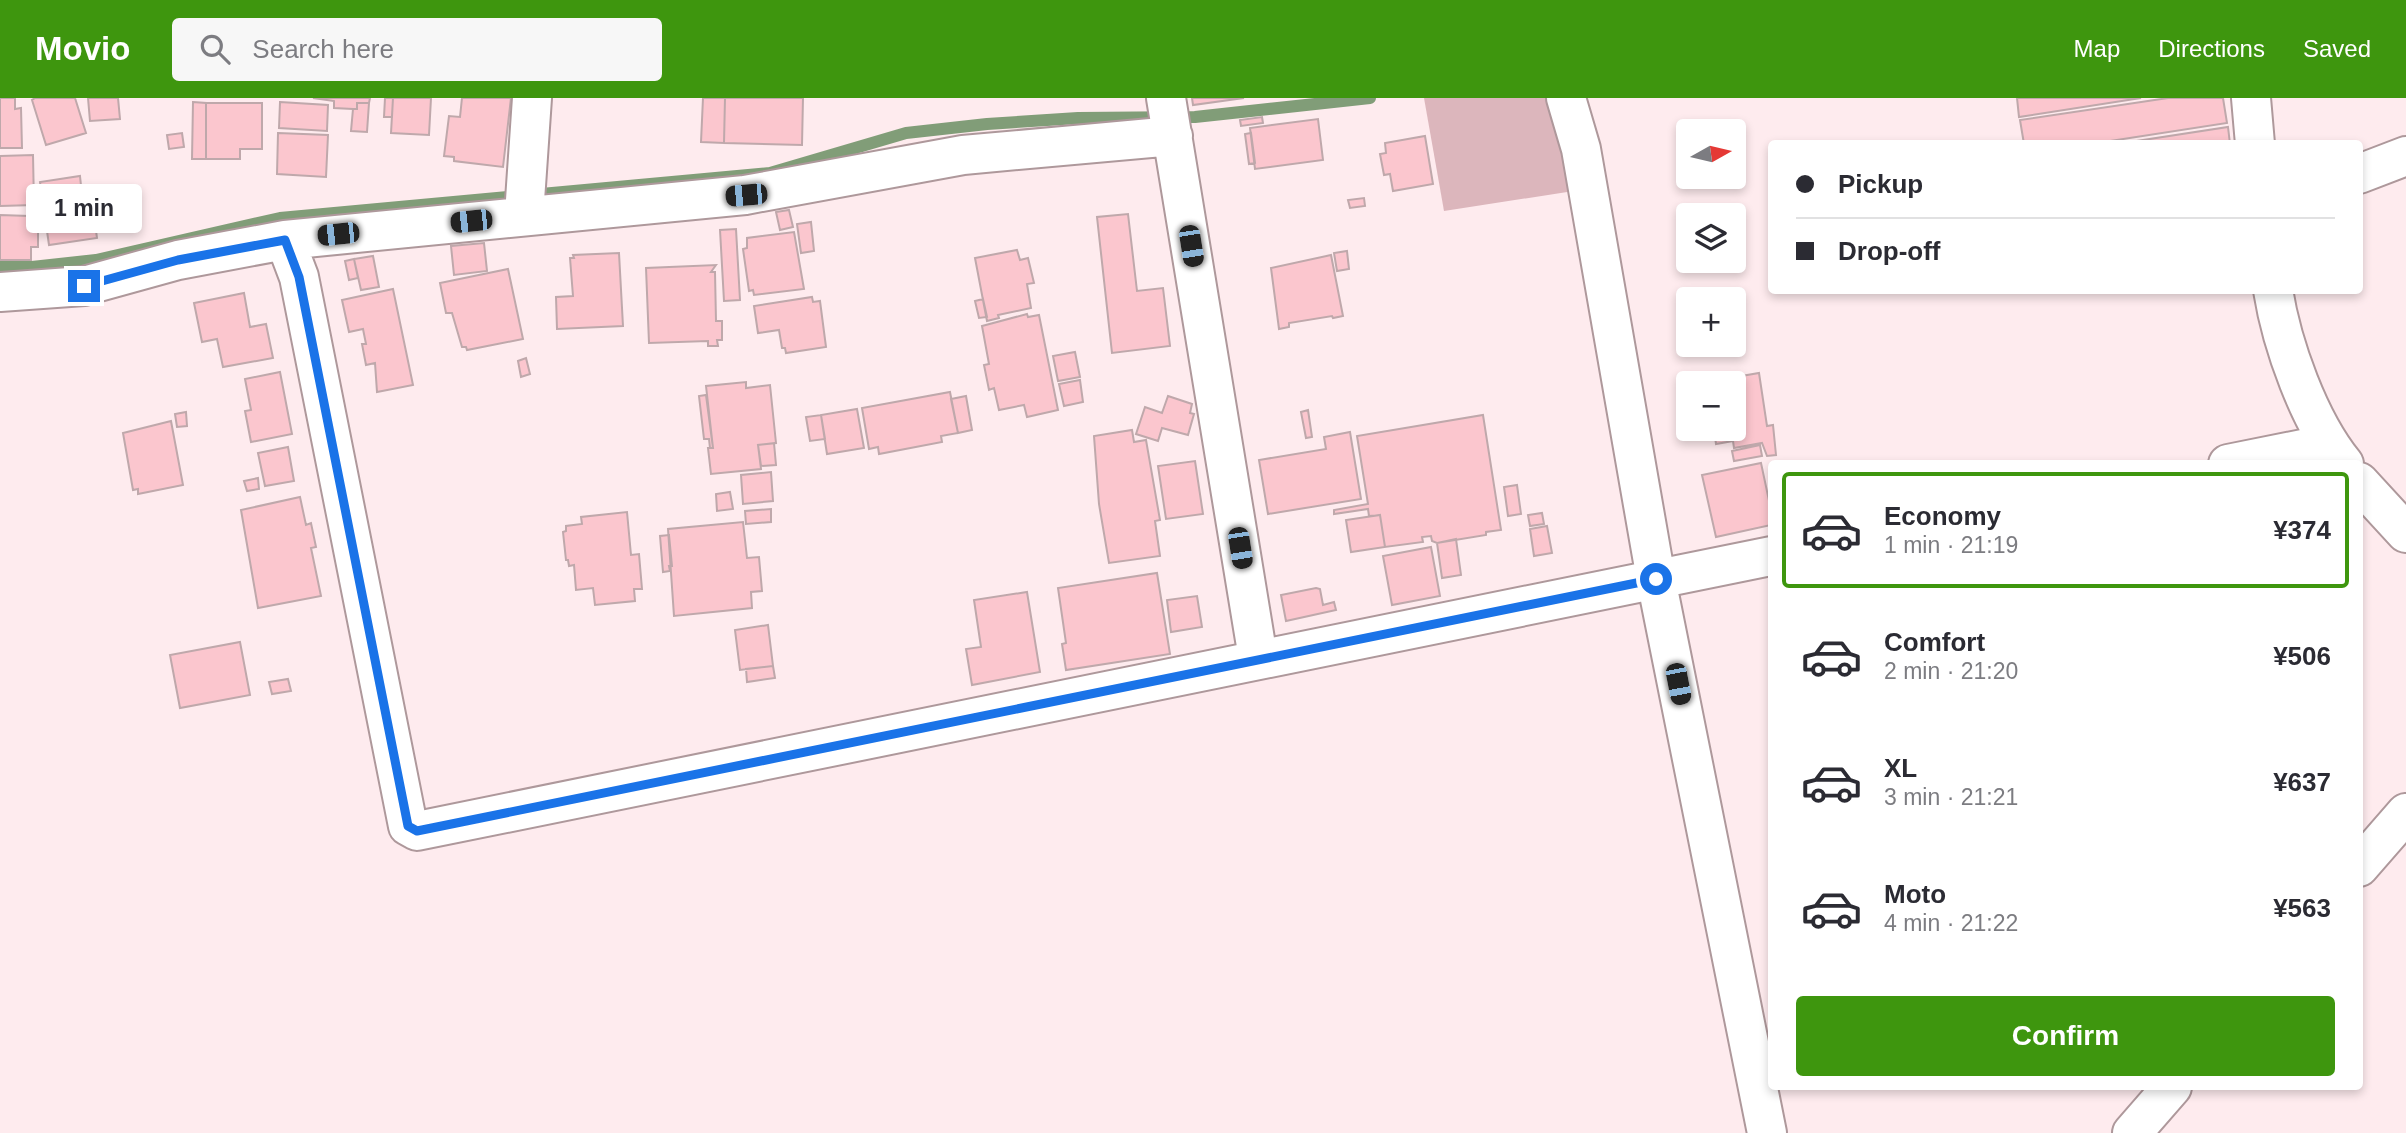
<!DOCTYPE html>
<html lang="en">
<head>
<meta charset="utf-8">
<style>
	:root { --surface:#fff; --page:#f7f7f7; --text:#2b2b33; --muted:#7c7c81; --line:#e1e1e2; --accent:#3e960e }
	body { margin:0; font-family:Helvetica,sans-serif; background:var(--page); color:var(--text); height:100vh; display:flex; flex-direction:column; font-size:26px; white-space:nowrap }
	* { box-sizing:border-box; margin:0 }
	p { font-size:23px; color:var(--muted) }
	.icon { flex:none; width:38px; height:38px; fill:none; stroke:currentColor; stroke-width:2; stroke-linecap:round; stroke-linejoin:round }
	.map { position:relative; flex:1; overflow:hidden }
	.side { position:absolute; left:1768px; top:362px; width:595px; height:630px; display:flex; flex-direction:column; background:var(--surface); border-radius:7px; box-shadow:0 4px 10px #0003 }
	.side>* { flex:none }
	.banner { position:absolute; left:1768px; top:42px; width:595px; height:154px; border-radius:7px; box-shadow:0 4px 10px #0003; display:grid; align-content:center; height:154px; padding:0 28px; background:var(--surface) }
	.needle { width:46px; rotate:82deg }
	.buttons { position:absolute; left:1676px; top:21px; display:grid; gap:14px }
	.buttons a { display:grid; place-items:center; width:70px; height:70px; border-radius:7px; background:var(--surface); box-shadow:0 4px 10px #0003; font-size:35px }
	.end { position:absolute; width:32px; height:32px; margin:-16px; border:9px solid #1a73e8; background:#fff; box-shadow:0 0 0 4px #fff }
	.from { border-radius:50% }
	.bubble { position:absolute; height:49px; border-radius:7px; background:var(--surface); box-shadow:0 4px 10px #0003; font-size:23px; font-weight:600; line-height:49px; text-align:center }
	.car { position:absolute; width:21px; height:42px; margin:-21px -10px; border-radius:9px; box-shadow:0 0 5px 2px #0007; background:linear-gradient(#222 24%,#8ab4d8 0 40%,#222 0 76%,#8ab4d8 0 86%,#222 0) }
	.banner b { display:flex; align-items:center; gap:24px; height:66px; font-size:26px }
	.banner b+b { border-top:2px solid var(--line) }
	.banner i { width:18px; height:18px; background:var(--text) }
	ul { padding:12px 0 0; list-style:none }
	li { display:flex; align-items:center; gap:21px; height:116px; margin:0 14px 10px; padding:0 14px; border:4px solid transparent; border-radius:7px }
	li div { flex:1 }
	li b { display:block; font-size:26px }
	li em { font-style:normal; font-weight:600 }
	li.selected { border-color:var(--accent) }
	li>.icon { width:63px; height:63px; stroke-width:1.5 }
	.action { display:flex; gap:14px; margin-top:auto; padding:14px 28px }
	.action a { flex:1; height:80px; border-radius:7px; background:var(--accent); color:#fff; font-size:28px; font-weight:600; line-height:80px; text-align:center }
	header { display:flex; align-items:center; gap:42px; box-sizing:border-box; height:98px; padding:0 35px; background:var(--accent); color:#fff }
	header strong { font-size:33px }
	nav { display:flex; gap:38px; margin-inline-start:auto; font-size:24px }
	.search { width:490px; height:63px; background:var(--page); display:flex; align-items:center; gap:18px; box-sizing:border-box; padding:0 24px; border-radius:7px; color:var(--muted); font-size:26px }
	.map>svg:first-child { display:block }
</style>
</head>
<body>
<header>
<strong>Movio</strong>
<div class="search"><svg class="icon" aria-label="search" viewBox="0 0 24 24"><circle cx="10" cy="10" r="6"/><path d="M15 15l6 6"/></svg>Search here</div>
<nav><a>Map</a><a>Directions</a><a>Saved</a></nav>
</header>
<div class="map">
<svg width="2406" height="1035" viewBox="0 0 2406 1035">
	<rect width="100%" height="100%" fill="#feebee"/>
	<!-- green -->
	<path fill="#dcb6bc" d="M1424,0H1557L1580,92L1444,113Z"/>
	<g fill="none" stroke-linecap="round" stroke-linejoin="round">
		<!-- stream -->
		<path stroke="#819d78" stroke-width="12" d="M0,169H32L96,162L280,120L770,75L906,35L987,26L1078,20L1195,19L1370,0"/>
	</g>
	<!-- building -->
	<path fill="#fbc6ce" stroke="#bfa8ab" stroke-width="2" d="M0,0H15V11L21,10L22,50H0Z
		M35,0H75L86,35L46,47L32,2Z
		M88,0H118L120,21L90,23Z
		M313,0H370L369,5H357V11H353L334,10V3Z
		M385,0H393L392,19H384Z
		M393,0H431L429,37L391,35Z
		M462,0H511L503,69L454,63V59L444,58L449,18L460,19Z
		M703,0H725L724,45L701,44Z
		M725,0H803L802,47L724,45Z
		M1192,0H1244L1193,7Z
		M2017,0H2141L2019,19Z
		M2168,0H2223L2227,25L2091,46H2024L2020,22Z
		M193,4L206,5V61H192Z
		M280,4L328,7L327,33L279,30Z
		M206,5H262V51H240V61H206Z
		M357,5H369L367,34L351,33L353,11H357Z
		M1262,19L1263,25L1241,28L1240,22Z
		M1318,21L1323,62L1255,71L1250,30Z
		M2228,29L2230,46H2117Z
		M182,35L184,49L169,51L167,37Z
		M278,35L328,37L326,79L277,76Z
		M1251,35L1255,65L1249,66L1245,36Z
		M1425,38L1433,86L1393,93L1390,76L1384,77L1380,56L1386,55L1385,45Z
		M33,57L34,107L0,108V58Z
		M80,78L82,97L91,96L97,140L49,147L40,84Z
		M1364,100L1365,108L1350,110L1348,102Z
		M789,112L793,129L780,132L776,114Z
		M1128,116L1137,193L1163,190L1170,248L1112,255L1097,119Z
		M0,117L29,118V123H38V149H31V162H0Z
		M811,124L814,153L801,155L797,126Z
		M736,131L740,202L724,203L720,132Z
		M794,134L804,191L754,197L753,192L749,193L743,151L747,150V140Z
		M484,145L487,173L454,177L451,148Z
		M1017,152L1020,162L1028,160L1034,185L1027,186L1031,210L998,217L999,220L987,223L975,160Z
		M1347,153L1349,171L1337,173L1334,155Z
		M619,155L623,228L557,231L556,199L573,198L570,160H574L573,157Z
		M1331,157L1343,218L1333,220L1332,218L1289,225V229L1279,231L1271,170Z
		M373,158L379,189L361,192L354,161Z
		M354,161L358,180L349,182L345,163Z
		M716,167L711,174H715L716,223H722V242H717L718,248H708V243L649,245L646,170Z
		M508,171L523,241L467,252L466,249H462L452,215H446L440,185Z
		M393,191L413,287L377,294L375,265L366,267L362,246H366L363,231L349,234L342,202Z
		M244,195L250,229L266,226L273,260L223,269L217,241L202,244L194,205Z
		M812,199L813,204L820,203L826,249L786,255L785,250H782L779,232L758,235L754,208Z
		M983,201L987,219L979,220L975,203Z
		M1027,216L1028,219L1039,217L1058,312L1027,319L1024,307L999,312L994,290L989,292L984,267L989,266L982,228Z
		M1075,254L1080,279L1058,283L1053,258Z
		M526,260L530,276L521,279L518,263Z
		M280,274L292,336L251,344L245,313L251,312L245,281Z
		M1759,275L1767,328L1773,327L1776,357L1767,358L1762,345L1734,350L1733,343L1716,346L1714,331H1734V285H1718V282Z
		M1080,282L1083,304L1064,308L1059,286Z
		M746,284V290L770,287L776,345L758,347L761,371L711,376L708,350H713L706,288Z
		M950,294L958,335L941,338L942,344L879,356L878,349L869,351L862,310Z
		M706,297L713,350H710L709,341H704L699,298Z
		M966,298L972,332L958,335L951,301Z
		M1168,298L1192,306L1190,315L1194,316L1188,337L1162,330L1158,343L1136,336L1145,309L1162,315Z
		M857,311L864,350L827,356L821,317Z
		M1308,312L1312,339L1306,340L1301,314Z
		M186,314L187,328L177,329L175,316Z
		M821,317L825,341L810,343L806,319Z
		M1483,317L1501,432L1486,434V437L1437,445L1432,443L1431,438L1422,439L1423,444L1385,449L1380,417L1369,418L1368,411L1334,416V412L1368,406L1357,338Z
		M171,323L183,387L138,396V391L133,392L123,335Z
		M1132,332L1134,344L1146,342L1160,422L1155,423L1160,458L1109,465L1099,406L1094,338Z
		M1350,334L1361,401L1268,416L1259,362L1326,351L1324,339Z
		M774,345L776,367L761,368L758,347Z
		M1760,347L1762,358L1734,363L1732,353Z
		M288,349L294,383L265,388L258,355Z
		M1195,363L1203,416L1166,421L1158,368Z
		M1761,365L1771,412V427L1716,439L1702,377Z
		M771,374L773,403L743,406L741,377Z
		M258,380L259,391L247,393L244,383Z
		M1517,387L1521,416L1508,418L1504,389Z
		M730,394L733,411L717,413L716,396Z
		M300,399L306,427L311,425L316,449L311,450L321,498L258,510L241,412Z
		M771,411V424L746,426L745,413Z
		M627,414L631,457L639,456L642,491H634L635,503L595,507L593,490L576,492L574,467L569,468L568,462H566L563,434L566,433V428L582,426L581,419Z
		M1542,415L1544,426L1530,428L1528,417Z
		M1380,417L1385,449L1351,454L1346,422Z
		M743,424L747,460L759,459L762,493L751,494L752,510L674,518L668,431Z
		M1547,428L1552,455L1534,458L1530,431Z
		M669,437L672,468H669L670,473L663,474L660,438Z
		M1456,441L1461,477L1442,480L1437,445Z
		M1431,449L1440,498L1392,507L1383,458Z
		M1157,475L1170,556L1066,572L1062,546L1066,545L1058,490Z
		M1316,490L1320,491L1323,507L1334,504L1336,512L1286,523L1281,497Z
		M1027,494L1040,574L972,587L966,551L981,549L974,502Z
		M1197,498L1202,529L1171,534L1167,502Z
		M768,527L773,568L740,572L735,532Z
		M240,544L250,597L180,610L170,557Z
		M773,568L775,580L747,584L746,571Z
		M288,581L291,593L272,596L269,584Z"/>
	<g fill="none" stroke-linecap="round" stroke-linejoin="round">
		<!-- minor casing -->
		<g stroke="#ae989b" stroke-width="42">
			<path id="minor" d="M1166,0L1258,560
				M1566,0L1581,51L1656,481L1767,1035
				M2251,0L2255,46
				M2359,76L2406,58
				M524,117L532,0
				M285,142L299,179L408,728L417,733L1771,458
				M2273,192C2282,248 2309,323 2344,366
				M0,194L84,188L178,162L285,142L745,97L963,57L1173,38
				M2228,366L2328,346
				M2359,384L2406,435
				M2359,769L2406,715
				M2132,1035L2172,989"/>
		</g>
		<!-- minor -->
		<use href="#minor" stroke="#fff" stroke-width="38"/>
	</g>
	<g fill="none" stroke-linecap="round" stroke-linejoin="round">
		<!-- route -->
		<path stroke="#1a73e8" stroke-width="9" d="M84,188L178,162L285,142L299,179L408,728L417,733L1656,481"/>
	</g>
</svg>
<div class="buttons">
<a><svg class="needle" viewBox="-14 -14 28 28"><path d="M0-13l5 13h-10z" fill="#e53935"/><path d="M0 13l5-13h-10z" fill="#7c7c81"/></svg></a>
<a><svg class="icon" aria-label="layers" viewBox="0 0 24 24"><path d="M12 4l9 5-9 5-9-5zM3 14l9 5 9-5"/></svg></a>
<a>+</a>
<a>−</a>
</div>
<i class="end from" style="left:1656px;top:481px"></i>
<i class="end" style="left:84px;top:188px"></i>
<div class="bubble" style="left:26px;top:86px;width:116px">1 min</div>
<i class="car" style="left:746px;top:97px;rotate:265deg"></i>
<i class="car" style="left:471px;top:123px;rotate:264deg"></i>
<i class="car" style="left:338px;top:136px;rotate:264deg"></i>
<i class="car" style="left:1191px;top:148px;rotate:171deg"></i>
<i class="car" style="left:1240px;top:450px;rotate:171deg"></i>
<i class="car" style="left:1678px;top:586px;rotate:169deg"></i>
<div class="banner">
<b><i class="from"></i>Pickup</b>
<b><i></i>Drop-off</b>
</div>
<section class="side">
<ul>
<li class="selected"><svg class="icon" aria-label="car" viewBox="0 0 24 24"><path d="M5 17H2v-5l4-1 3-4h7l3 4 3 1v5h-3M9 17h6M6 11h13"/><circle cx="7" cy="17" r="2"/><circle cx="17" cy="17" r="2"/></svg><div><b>Economy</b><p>1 min · 21:19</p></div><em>¥374</em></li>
<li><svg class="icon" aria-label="car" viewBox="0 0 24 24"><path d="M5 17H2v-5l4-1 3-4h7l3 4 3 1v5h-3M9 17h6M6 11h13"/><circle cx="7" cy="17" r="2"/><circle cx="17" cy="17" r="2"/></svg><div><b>Comfort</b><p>2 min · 21:20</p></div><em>¥506</em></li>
<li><svg class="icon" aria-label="car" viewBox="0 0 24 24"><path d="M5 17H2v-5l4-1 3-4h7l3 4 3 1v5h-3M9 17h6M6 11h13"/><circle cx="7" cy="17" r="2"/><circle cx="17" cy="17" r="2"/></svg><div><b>XL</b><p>3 min · 21:21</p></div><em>¥637</em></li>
<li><svg class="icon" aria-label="car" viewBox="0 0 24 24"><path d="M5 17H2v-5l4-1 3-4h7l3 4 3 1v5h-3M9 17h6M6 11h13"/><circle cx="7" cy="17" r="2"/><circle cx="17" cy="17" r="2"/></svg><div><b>Moto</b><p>4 min · 21:22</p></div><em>¥563</em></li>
</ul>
<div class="action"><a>Confirm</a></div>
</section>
</div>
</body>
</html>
